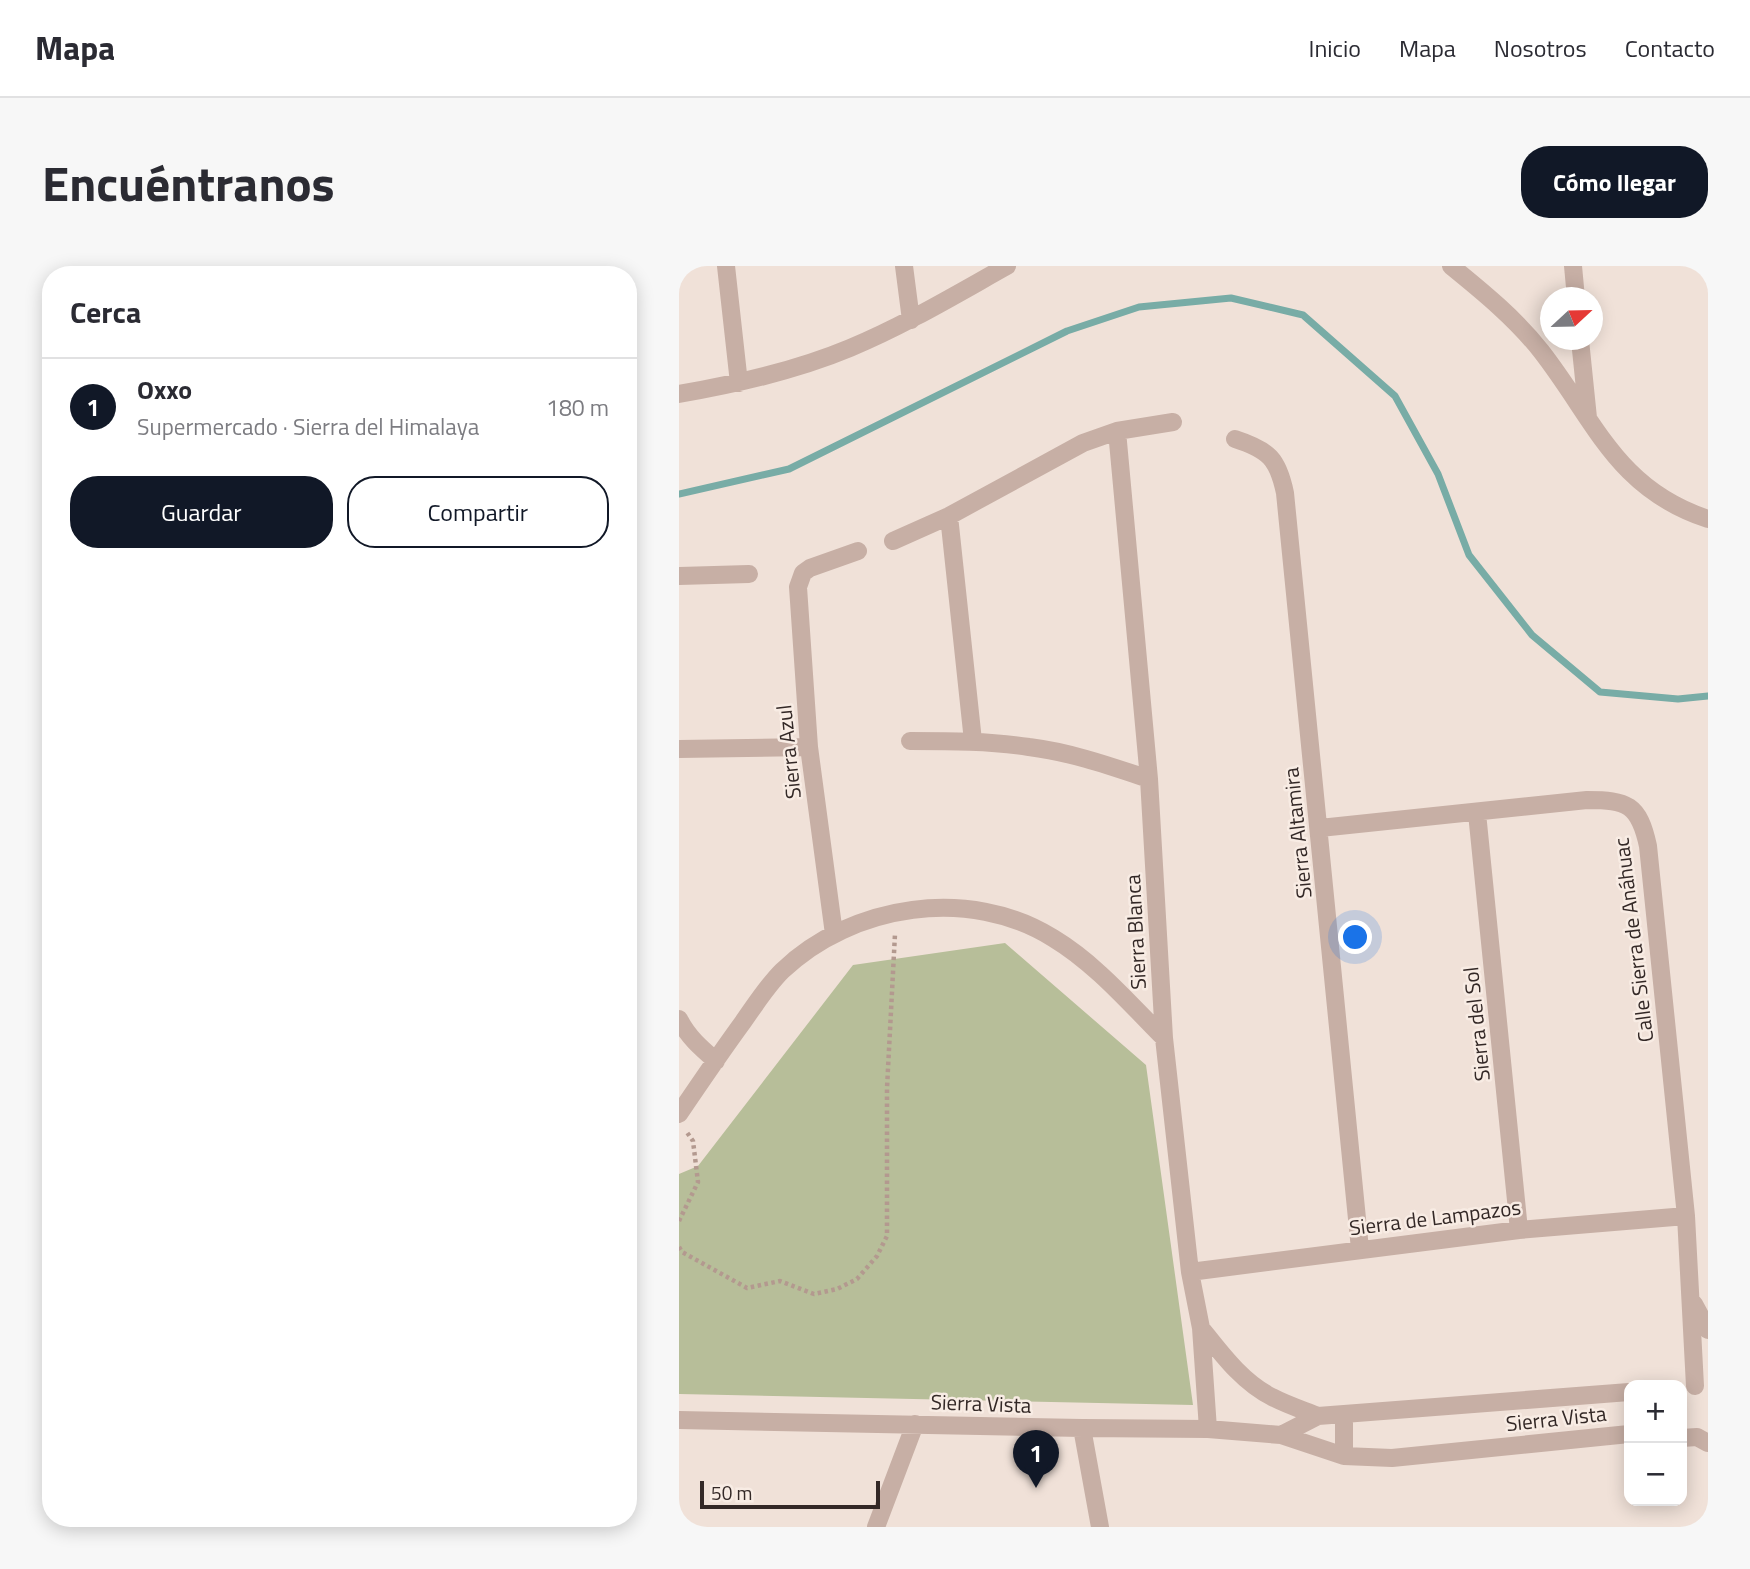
<!DOCTYPE html>
<html lang="es">
<meta charset="utf-8">
<style>
:root{--surface:#fff;--page:#f7f7f7;--text:#2b2b33;--muted:#7c7c81;--line:#e1e1e2;--accent:#111827}
body{margin:0;font-family:"Titillium Web",sans-serif;background:var(--page);color:var(--text)}
.controls{position:absolute;right:21px;bottom:21px;display:grid;overflow:hidden;border-radius:14px;box-shadow:0 4px 18px #0003}
.controls button{width:63px;height:63px;display:grid;place-items:center;padding:0;border:0;border-bottom:2px solid var(--line);background:var(--surface);color:var(--text);font:35px sans-serif}
.compass{position:absolute;left:861px;top:21px;width:63px;height:63px;border-radius:50%;background:var(--surface);box-shadow:0 4px 18px #0003;rotate:68deg}
.scale{position:absolute;left:21px;bottom:18px;width:180px;box-sizing:border-box;padding-left:7px;border:4px solid #332826;border-top:0;font-size:19px;line-height:24px;white-space:nowrap;color:#332826;-webkit-text-stroke:5px #f8ece4;paint-order:stroke}
.you{position:absolute;left:677px;top:672px;width:24px;height:24px;margin:-18px;border:5px solid #fff;border-radius:50%;background:#1a73e8;box-shadow:0 0 0 10px #1a73e833}
.badge{display:grid;place-items:center;width:46px;height:46px;border-radius:50%;background:var(--accent);color:#fff;font-size:23px;font-weight:700}
.pin{position:absolute;translate:-50% -58px;filter:drop-shadow(0 2px 4px #0008)}
.pin::after{content:'';position:absolute;top:37px;width:24px;height:21px;background:inherit;clip-path:polygon(0 0,100% 0,50% 100%)}
.list{margin:0;padding:0;list-style:none}
h2{display:flex;justify-content:space-between;align-items:center;height:91px;margin:0;padding:0 28px;font-size:30px}
h2 small{font-size:23px;font-weight:400;color:var(--muted)}
.list li{display:grid;grid-template-columns:46px 1fr auto;gap:21px;align-items:center;box-sizing:border-box;height:98px;padding:0 28px;border-top:2px solid var(--line)}
.list b{display:block;font-size:26px;white-space:nowrap}
.list p{margin:0;font-size:23px;white-space:nowrap;color:var(--muted)}
.list em{font-size:23px;font-style:normal;color:var(--muted)}
.actions{display:flex;gap:14px;padding:21px 28px}
.actions a{flex:1;padding:16px 0;border:2px solid var(--accent);border-radius:28px;text-align:center;font-size:24px;color:var(--accent)}
.actions .main{background:var(--accent);color:#fff}
.map{position:relative;flex:none;width:1029px;height:1261px;overflow:hidden;border-radius:28px}
header{display:flex;align-items:center;gap:42px;box-sizing:border-box;height:98px;padding:0 35px;background:var(--surface);border-bottom:2px solid var(--line)}
header strong{font-size:33px}
nav{display:flex;gap:38px;margin-inline-start:auto;font-size:24px}
.intro{display:flex;align-items:center;justify-content:space-between;box-sizing:border-box;height:168px;padding:0 42px}
h1{margin:0;font-size:49px}
.button{padding:18px 32px;border-radius:28px;background:var(--accent);color:#fff;font-size:24px;font-weight:700}
main{display:flex;gap:42px;padding:0 42px}
aside{flex:1;background:var(--surface);border-radius:28px;box-shadow:0 4px 18px #0003}
.map>svg:first-child{display:block}
.green{fill:#b7be99}
.lines{fill:none;stroke-linecap:round;stroke-linejoin:round}
.stream{stroke:#78aca6;stroke-width:7}
.path{stroke:#b3998f;stroke-width:4.5;stroke-dasharray:3.5 3.5;stroke-linecap:butt}
.minor{stroke:#c7afa5;stroke-width:18}
.labels{text-anchor:middle;dominant-baseline:central;stroke-width:5;stroke-linejoin:round;paint-order:stroke}
.street-label{font-size:21px;fill:#332826;stroke:#f8ece4}
</style>
<header>
<strong>Mapa</strong>
<nav><a>Inicio</a><a>Mapa</a><a>Nosotros</a><a>Contacto</a></nav>
</header>
<div class="intro"><h1>Encuéntranos</h1><a class="button">Cómo llegar</a></div>
<main>
<aside>
<h2>Cerca<small></small></h2>
<ul class="list">
<li><span class="badge">1</span><div><b>Oxxo</b><p>Supermercado · Sierra del Himalaya</p></div><em>180 m</em></li>
</ul>
<div class="actions"><a class="main">Guardar</a><a>Compartir</a></div>
</aside>
<div class="map">
<svg width="1029" height="1261" viewBox="0 0 1029 1261">
<rect width="100%" height="100%" fill="#f0e1d8"/>
<path class="green" d="M 326,677 L 467,799 L 514,1139 L 0,1128 L 0,908 L 19,900 L 174,699 Z"/>
<g class="lines">
<path class="stream" d="M 0,228 L 110,203 L 388,65 L 460,41 L 552,32 L 624,49 L 716,130 L 759,208 L 790,289 L 853,369 L 921,426 L 999,433 L 1029,430"/>
<path class="path" d="M 0,955 L 19,916 L 14,875 L 7,865
M 0,981 L 3,986 L 68,1022 L 101,1015 L 135,1028 L 158,1023 L 178,1013 L 198,990 L 208,970 L 208,822 L 216,668"/>
<path class="minor" d="M 47,0 L 60,117
M 225,0 L 232,54
M 772,0 C 804,26 837,53 862,85 C 916,154 937,223 1029,253
M 894,0 L 897,32
M 901,74 L 909,152
M 0,128 C 58,118 116,105 171,82 C 226,59 276,29 328,0
M 438,165 L 470,513 L 485,772 L 511,1006 L 522,1062 L 529,1163
M 556,173 C 590,184 599,193 606,227 L 681,983
M 270,250 L 294,475
M 214,275 L 270,250 L 404,177 L 438,165 L 494,156
M 0,310 L 70,308
M 231,475 C 271,475 311,475 350,481 C 391,486 431,500 470,513
M 0,483 L 130,481
M 798,547 L 840,964
M 641,562 L 908,534 C 948,534 960,538 969,580 L 1007,950 L 1016,1120
M 155,668 L 130,481 L 119,321 L 124,307 L 131,302 L 179,285
M 0,753 C 9,771 22,782 37,795
M 0,848 C 21,817 42,786 64,756 C 76,739 88,720 103,705 C 173,638 291,620 374,672 C 417,698 450,737 485,772
M 511,1006 L 840,964 L 1007,950
M 1015,1038 L 1029,1064
M 522,1062 C 542,1087 563,1116 593,1131 C 608,1139 624,1144 639,1150
M 665,1149 L 665,1190
M 0,1154 L 403,1162 L 529,1163 L 602,1169 L 665,1190 L 713,1192 L 950,1168
M 403,1162 L 421,1261
M 602,1169 L 639,1150 L 950,1126
M 1003,1172 L 1018,1171 L 1029,1177
M 197,1261 L 236,1158"/>
</g>
<g class="labels">
<g class="street-label">
<text transform="translate(109 486) rotate(-96)">Sierra Azul</text>
<text transform="translate(618 567) rotate(-96)">Sierra Altamira</text>
<text transform="translate(456 666) rotate(-93)">Sierra Blanca</text>
<text transform="translate(954 674) rotate(-97)">Calle Sierra de Anáhuac</text>
<text transform="translate(797 758) rotate(-96)">Sierra del Sol</text>
<text transform="translate(756 951) rotate(-7)">Sierra de Lampazos</text>
<text transform="translate(302 1137) rotate(2)">Sierra Vista</text>
<text transform="translate(877 1152) rotate(-6)">Sierra Vista</text>
</g>
</g>
</svg>
<div class="controls">
<button>+</button>
<button>−</button>
</div>
<svg class="compass" viewBox="-18 -18 36 36"><path d="M0-13l5 13h-10z" fill="#e53935"/><path d="M0 13l5-13h-10z" fill="#7c7c81"/></svg>
<div class="scale">50 m</div>
<div class="you"></div>
<div class="pin badge" style="left:357px;top:1222px">1</div>
</div>
</main>
